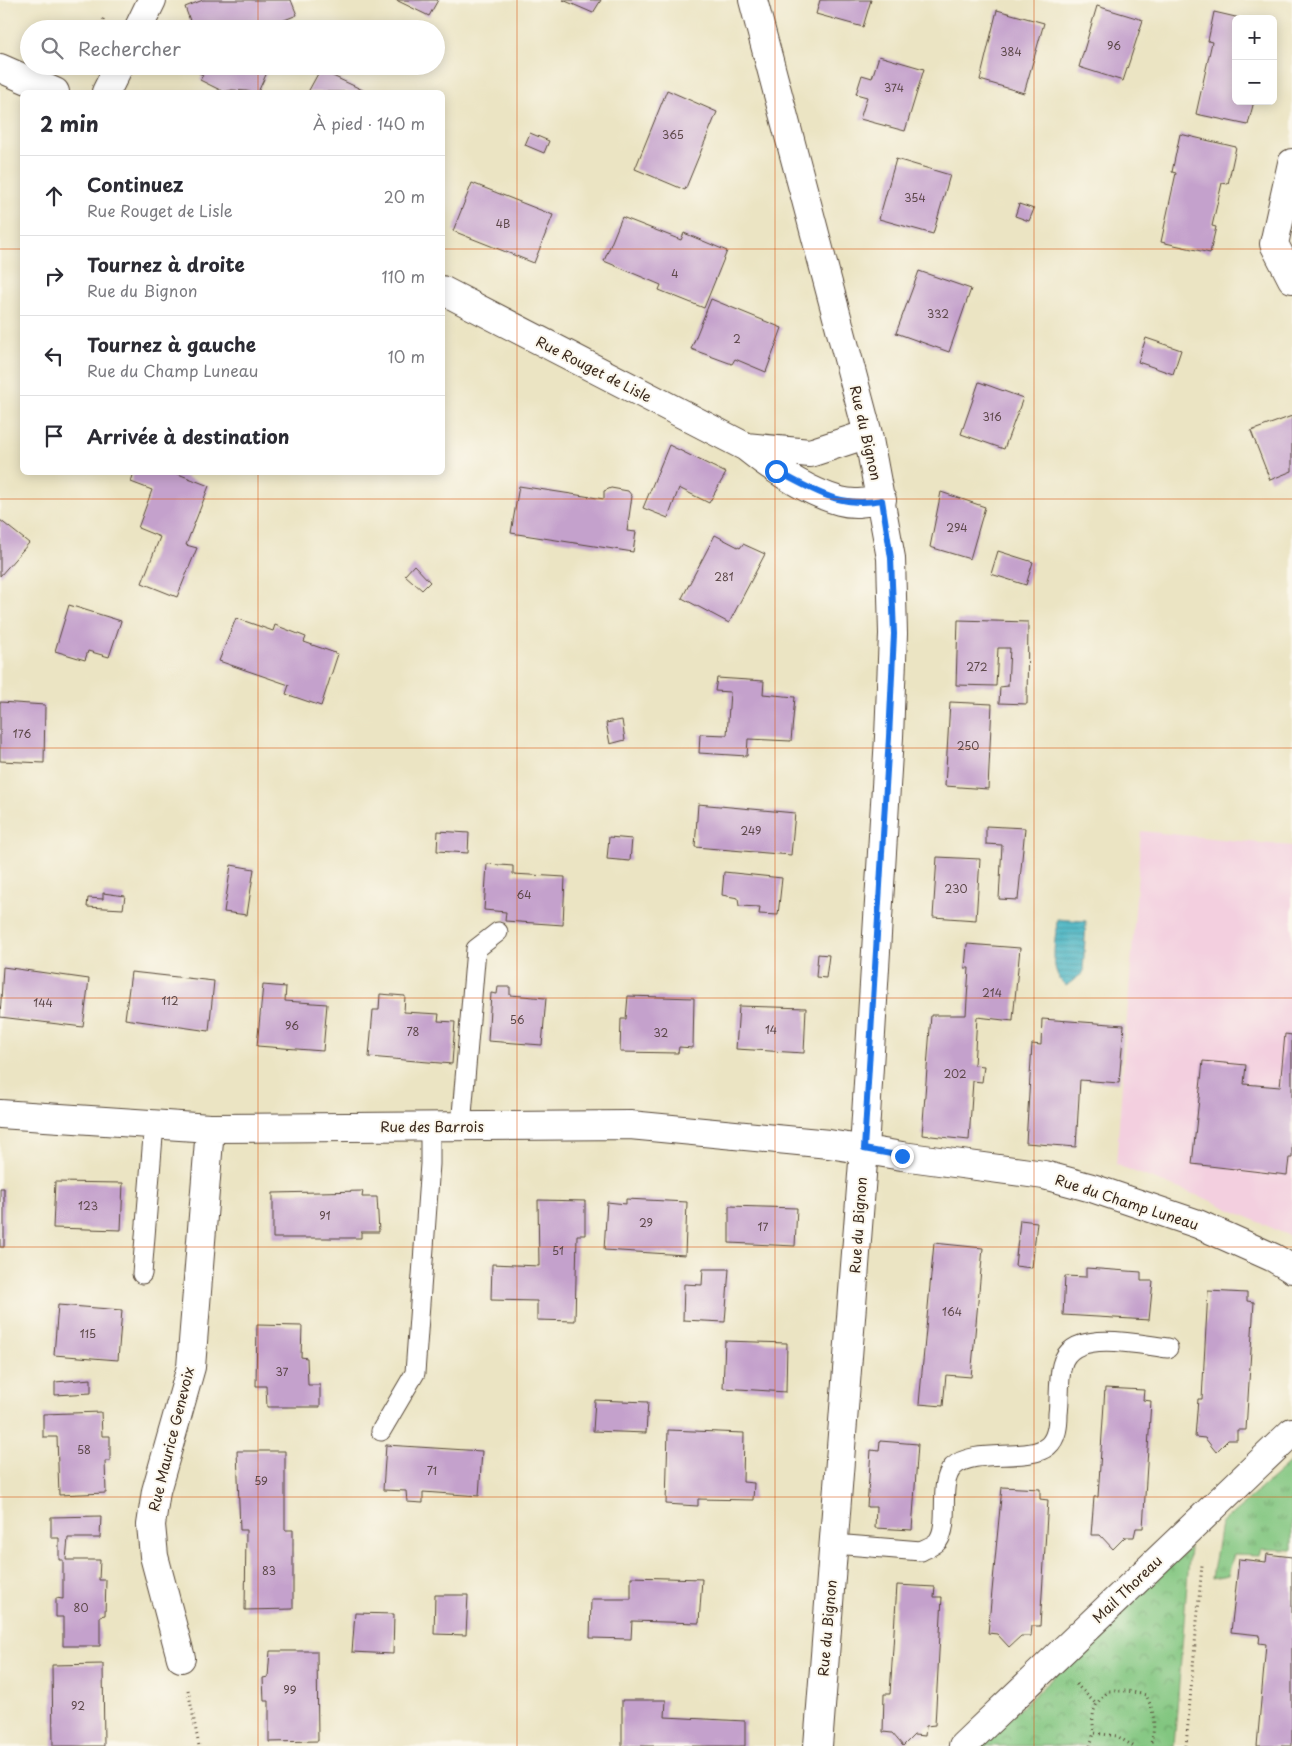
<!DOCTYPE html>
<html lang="fr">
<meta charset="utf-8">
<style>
:root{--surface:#fff;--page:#f2f2f3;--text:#2b2b33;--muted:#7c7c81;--line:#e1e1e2}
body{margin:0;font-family:"Playpen Sans",sans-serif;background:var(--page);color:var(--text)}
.controls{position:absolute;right:15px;top:15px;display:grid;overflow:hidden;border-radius:8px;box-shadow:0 2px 12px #0003}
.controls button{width:45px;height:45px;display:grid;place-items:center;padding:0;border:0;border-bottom:1px solid var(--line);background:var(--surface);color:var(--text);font:25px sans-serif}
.stop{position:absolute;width:15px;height:15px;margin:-11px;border:4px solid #1a73e8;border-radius:50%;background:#fff}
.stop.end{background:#1a73e8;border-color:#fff;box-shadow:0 1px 5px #0008}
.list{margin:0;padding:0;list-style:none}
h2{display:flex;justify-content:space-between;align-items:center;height:65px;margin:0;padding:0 20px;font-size:21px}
h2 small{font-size:16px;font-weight:400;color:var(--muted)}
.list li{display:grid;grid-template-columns:32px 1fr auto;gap:15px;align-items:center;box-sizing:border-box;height:80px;padding:0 20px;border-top:1px solid var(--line)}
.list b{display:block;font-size:19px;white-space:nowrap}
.list p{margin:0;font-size:16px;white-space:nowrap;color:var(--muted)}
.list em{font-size:16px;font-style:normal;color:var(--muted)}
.icon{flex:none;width:28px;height:28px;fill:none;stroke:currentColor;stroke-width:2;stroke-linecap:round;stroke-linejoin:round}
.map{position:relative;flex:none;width:1292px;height:1746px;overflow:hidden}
.search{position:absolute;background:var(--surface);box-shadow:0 2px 12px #0003;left:20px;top:20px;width:425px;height:55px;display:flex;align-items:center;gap:12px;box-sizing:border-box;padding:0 18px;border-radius:28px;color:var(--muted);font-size:19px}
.panel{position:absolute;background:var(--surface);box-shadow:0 2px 12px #0003;left:20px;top:90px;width:425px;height:385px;border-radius:8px}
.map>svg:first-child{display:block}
.built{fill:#f3cfdf}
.grass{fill:url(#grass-tufts);stroke:#5e784f}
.park{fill:url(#park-crowns);stroke:#5e784f}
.water{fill:url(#water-rules);stroke:#416f70}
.building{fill:#c4a1cc}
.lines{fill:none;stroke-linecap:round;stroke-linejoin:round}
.lane-casing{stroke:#554637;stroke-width:21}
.street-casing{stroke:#554637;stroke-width:30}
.path{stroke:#554637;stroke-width:3;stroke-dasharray:1 4;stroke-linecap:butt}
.lane{stroke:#fff;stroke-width:19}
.street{stroke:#fff;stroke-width:28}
.route{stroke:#1a73e8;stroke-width:6}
.grid{fill:none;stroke:#d7540e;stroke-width:1;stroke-opacity:0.55}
.labels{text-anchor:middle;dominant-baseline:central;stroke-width:4;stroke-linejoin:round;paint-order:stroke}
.number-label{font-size:11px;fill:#5d484a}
.street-label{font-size:14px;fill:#3b2a1e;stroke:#fbf7ec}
</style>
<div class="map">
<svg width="1292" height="1746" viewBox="0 0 1292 1746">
<defs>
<pattern id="grass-tufts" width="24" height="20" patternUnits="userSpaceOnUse" patternTransform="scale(1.25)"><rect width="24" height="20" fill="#82c680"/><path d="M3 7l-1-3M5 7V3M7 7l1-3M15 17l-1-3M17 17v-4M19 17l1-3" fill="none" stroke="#6ca168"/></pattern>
<pattern id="park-crowns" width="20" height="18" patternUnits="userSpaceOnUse" patternTransform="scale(1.25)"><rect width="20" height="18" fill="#82c680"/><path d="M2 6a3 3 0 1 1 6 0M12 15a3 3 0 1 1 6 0" fill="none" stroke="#6ca168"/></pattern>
<pattern id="water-rules" width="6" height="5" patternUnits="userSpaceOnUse" patternTransform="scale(1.25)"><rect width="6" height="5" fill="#47b4c3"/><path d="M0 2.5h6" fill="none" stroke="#3c939e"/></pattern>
</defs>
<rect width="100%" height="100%" fill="#fbf7ec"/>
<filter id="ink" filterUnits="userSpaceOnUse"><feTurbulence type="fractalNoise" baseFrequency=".02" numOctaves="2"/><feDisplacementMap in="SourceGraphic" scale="10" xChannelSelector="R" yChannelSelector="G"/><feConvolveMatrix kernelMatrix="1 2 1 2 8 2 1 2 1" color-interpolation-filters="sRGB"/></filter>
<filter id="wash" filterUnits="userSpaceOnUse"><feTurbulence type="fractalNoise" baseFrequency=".0096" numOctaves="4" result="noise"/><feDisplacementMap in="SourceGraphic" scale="20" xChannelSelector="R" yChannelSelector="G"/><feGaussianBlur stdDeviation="1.12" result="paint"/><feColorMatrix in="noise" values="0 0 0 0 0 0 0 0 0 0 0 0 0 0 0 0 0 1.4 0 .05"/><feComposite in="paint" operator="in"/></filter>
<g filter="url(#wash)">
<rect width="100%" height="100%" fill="#ebe4c3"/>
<path class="built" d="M 1141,831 L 1292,846 L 1292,1237 L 1209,1200 L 1116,1165 Z"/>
<path class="grass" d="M 1292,1461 L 1292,1550 L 1261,1549 L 1259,1555 L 1234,1554 L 1228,1575 L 1212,1578 L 1221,1524 Z"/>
<path class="park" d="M 1190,1547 L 1174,1746 L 981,1746 Z"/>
<path class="water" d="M 1057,919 L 1086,921 L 1083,973 L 1066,986 C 1047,970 1056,941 1057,919 Z"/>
<g id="blocks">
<path class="building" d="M 203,0 L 291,0 L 297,15 L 262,29 L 193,29 L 185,7 Z
M 396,0 L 438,0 L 429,16 Z
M 563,0 L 601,0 L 593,13 Z
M 820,0 L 871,0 L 863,27 L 816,14 Z
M 1097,6 L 1143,20 L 1123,81 L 1079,67 Z
M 997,10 L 1044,23 L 1024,93 L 980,80 Z
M 1214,12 L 1240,18 L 1236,19 L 1236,101 L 1254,101 L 1248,125 L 1196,114 L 1212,42 L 1208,41 Z
M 879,56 L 924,69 L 905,131 L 860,119 L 867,97 L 856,94 L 862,75 L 872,78 Z
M 185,66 L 270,66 L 258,92 L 232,90 L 224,92 L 200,80 L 203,75 Z
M 320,70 L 367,92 L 308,92 Z
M 667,90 L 717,112 L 685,190 L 635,169 Z
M 530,133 L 549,141 L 544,153 L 525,145 Z
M 1180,134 L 1236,147 L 1228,184 L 1222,183 L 1212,226 L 1216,227 L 1210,253 L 1161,242 L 1176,173 L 1172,172 Z
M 896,159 L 950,175 L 933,234 L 879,219 Z
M 472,183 L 553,215 L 534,263 L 453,231 Z
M 1019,204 L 1034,209 L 1029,221 L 1015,216 Z
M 622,217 L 681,240 L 684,233 L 727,251 L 704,308 L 659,290 L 661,285 L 604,261 Z
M 919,271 L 971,289 L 949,352 L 896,333 Z
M 711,299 L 782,328 L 766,372 L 735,359 L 732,364 L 691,349 Z
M 1146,338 L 1181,350 L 1173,374 L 1138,362 Z
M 979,382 L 1023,398 L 1004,449 L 961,434 Z
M 1292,416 L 1292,471 L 1270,480 L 1251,431 Z
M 669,445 L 726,473 L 709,503 L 679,488 L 668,518 L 643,508 Z
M 134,472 L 173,472 L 209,486 L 186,545 L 197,548 L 177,597 L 142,583 L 160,537 L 138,528 L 152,490 L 131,482 Z
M 519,486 L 604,499 L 604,491 L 611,488 L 628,491 L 632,496 L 627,531 L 636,532 L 633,552 L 511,533 Z
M 941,492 L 985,507 L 970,559 L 930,547 Z
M 0,520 L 29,543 L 0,576 Z
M 715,535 L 740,548 L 743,544 L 765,554 L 729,623 L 682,598 Z
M 998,551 L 1033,562 L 1026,585 L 991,574 Z
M 414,565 L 430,582 L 422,590 L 405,575 Z
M 69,605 L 121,621 L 109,657 L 88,651 L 85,660 L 55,651 Z
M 236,618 L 273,631 L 275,625 L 306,637 L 304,642 L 338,654 L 321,706 L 286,694 L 289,685 L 219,661 Z
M 958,620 L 1028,622 L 1027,704 L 999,703 L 1000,687 L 1008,686 L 1010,648 L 998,648 L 996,686 L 956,685 Z
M 717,678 L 764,681 L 763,694 L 795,697 L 791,741 L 748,739 L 747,756 L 699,753 L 700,734 L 727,735 L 730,692 L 715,691 Z
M 0,702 L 45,705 L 44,763 L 0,761 Z
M 950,702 L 992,704 L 988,789 L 945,786 Z
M 622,720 L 625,740 L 610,744 L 606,723 Z
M 698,804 L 795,813 L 791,855 L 695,847 Z
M 986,826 L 1025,828 L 1018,900 L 999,899 L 1002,845 L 986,844 Z
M 438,831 L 469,833 L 468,853 L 437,851 Z
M 609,837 L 632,839 L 630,861 L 607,859 Z
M 937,857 L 980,859 L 976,920 L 933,917 Z
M 487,864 L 513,866 L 513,874 L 565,877 L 563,925 L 505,921 L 506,912 L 484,910 Z
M 231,865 L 254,869 L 247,915 L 224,912 Z
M 724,872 L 782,878 L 778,915 L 759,914 L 760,907 L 739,906 L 738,898 L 722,895 Z
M 103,893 L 125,896 L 123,909 L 87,907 L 88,898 L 103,899 Z
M 967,944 L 1020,948 L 1013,1019 L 1013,1021 L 977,1017 L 974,1065 L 984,1066 L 982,1082 L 973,1081 L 969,1140 L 922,1135 L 931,1015 L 966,1015 L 969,968 L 965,968 Z
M 818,954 L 829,955 L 826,978 L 816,977 Z
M 3,967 L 89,979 L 83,1027 L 0,1017 Z
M 131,972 L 214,981 L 209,1031 L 125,1019 Z
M 263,985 L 286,987 L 285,1001 L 327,1004 L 323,1051 L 257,1046 Z
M 498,987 L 510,987 L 510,995 L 546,998 L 542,1045 L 488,1041 L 491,993 L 497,994 Z
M 380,994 L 405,996 L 404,1012 L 439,1014 L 438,1021 L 455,1022 L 452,1064 L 369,1057 L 373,1010 L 379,1010 Z
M 628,996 L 694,998 L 693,1048 L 679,1047 L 678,1053 L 620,1052 L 621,1019 L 626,1019 Z
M 739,1006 L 806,1008 L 804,1053 L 736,1049 Z
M 1042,1019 L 1124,1025 L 1119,1083 L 1080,1080 L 1076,1147 L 1026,1143 L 1032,1044 L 1041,1045 Z
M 1285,1034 L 1292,1035 L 1292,1158 L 1289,1158 L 1287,1175 L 1192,1164 L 1203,1061 L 1246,1065 L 1244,1084 L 1280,1087 Z
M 55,1182 L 123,1183 L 121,1230 L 53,1228 Z
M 0,1188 L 4,1188 L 4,1247 L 0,1247 Z
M 363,1191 L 362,1197 L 377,1197 L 379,1232 L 361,1232 L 361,1238 L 273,1238 L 273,1193 Z
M 626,1199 L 687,1202 L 685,1255 L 604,1250 L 607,1202 L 626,1204 Z
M 538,1200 L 585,1201 L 585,1235 L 577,1235 L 575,1321 L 537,1320 L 537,1301 L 491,1300 L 492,1264 L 539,1266 Z
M 729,1206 L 797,1208 L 795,1246 L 729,1243 Z
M 1020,1220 L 1037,1222 L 1032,1268 L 1015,1266 Z
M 934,1243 L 983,1248 L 971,1377 L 946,1375 L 943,1406 L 919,1404 Z
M 1086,1268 L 1141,1272 L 1141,1281 L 1153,1281 L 1149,1320 L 1063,1315 L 1065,1276 L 1086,1277 Z
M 703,1269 L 729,1269 L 725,1322 L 683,1320 L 684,1284 L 702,1285 Z
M 1208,1291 L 1247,1293 L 1247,1301 L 1254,1302 L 1246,1430 L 1237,1430 L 1237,1440 L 1228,1440 L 1216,1452 L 1205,1438 L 1195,1437 L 1198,1399 L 1202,1399 Z
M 58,1305 L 122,1310 L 118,1360 L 54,1355 Z
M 257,1325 L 302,1326 L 301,1357 L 307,1358 L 308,1385 L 320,1385 L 320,1407 L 267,1407 L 266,1386 L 256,1386 Z
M 725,1341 L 787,1343 L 786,1392 L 723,1388 Z
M 91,1379 L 91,1393 L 55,1395 L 55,1382 Z
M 1105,1388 L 1144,1390 L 1143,1400 L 1151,1401 L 1143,1528 L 1136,1528 L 1134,1537 L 1125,1537 L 1113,1549 L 1100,1535 L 1091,1535 L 1094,1497 L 1098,1497 Z
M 595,1400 L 648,1402 L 646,1433 L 593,1431 Z
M 101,1412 L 102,1436 L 110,1436 L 110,1461 L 105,1461 L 106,1493 L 59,1495 L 57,1437 L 43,1437 L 43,1414 Z
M 668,1430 L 744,1433 L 743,1482 L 754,1483 L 753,1500 L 698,1499 L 698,1506 L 666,1504 Z
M 880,1441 L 918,1444 L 912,1530 L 875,1528 L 876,1507 L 867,1507 L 871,1450 L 879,1451 Z
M 386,1445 L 482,1451 L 479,1496 L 423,1492 L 423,1503 L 407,1502 L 406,1491 L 383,1490 Z
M 237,1451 L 285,1451 L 285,1530 L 293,1530 L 293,1609 L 245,1610 L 246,1530 L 240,1530 Z
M 1002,1487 L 1040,1489 L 1040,1499 L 1048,1500 L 1040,1626 L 1032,1626 L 1031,1636 L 1021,1636 L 1009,1647 L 997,1634 L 988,1633 Z
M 101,1516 L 100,1538 L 68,1538 L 66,1560 L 100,1560 L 99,1580 L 106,1580 L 105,1615 L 100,1616 L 100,1646 L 63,1646 L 63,1617 L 56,1617 L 56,1598 L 63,1599 L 63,1560 L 59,1560 L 59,1538 L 51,1538 L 51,1517 Z
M 1267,1554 L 1292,1557 L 1292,1746 L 1257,1746 L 1266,1644 L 1259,1643 L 1260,1635 L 1231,1632 L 1239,1559 L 1266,1562 Z
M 631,1577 L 702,1579 L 699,1623 L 632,1621 L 631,1639 L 590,1638 L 591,1599 L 631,1599 Z
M 897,1585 L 935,1587 L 934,1597 L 942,1597 L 935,1725 L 926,1726 L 925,1736 L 914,1735 L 903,1746 L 892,1733 L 883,1732 L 884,1694 L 890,1694 Z
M 435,1595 L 468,1595 L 466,1635 L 434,1634 Z
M 355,1613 L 394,1614 L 393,1654 L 352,1652 Z
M 270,1651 L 317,1651 L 318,1741 L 269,1742 L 269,1701 L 264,1701 L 263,1678 L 268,1677 Z
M 103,1664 L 104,1746 L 53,1746 L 52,1665 Z
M 622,1700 L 666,1700 L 665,1717 L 745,1721 L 745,1746 L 622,1746 Z"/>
</g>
</g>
<g filter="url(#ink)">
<use href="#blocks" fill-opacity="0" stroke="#554637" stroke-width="1"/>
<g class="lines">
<g class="lane-casing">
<path id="lane" d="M 461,1126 L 476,949 L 498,932
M 142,1274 L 154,1124
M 381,1431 L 415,1373 L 430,1164 L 430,1126
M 834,1544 L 921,1551 C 926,1548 934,1546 938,1541 C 951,1523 937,1484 953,1467 C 974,1447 1028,1463 1048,1446 C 1057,1438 1058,1425 1058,1414 C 1060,1399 1058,1380 1062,1365 C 1071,1327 1141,1345 1168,1348"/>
</g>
<g class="street-casing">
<path id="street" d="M 753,0 L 868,434 L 891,558 L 893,634 L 889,737 L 864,1149 L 818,1746
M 138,29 L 152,0
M 0,68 L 55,92
M 106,92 L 119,66
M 1292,163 L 1274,244 L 1292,279
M 442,290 L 746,447 C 772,468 807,492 840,501 C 854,505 868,502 882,500
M 746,447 L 810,453 L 868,434
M 0,1114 L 210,1128 L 630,1125 L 829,1144 L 902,1156 L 1044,1175 L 1092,1188 L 1198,1224 L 1274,1258 L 1292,1269
M 181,1658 L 154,1556 L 151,1525 L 156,1491 L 191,1367 L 210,1128
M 963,1746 L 1292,1432"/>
</g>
<path class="path" d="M 99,29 L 104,18
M 1076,1684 L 1097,1705
M 188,1690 L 199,1746
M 1090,1746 L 1094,1733
M 1133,1746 L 1117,1736 L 1094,1733 C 1091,1713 1093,1704 1109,1691 L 1128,1691 L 1146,1695 C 1155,1713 1156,1727 1150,1746
M 1186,1746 L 1202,1565"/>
<use href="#lane" class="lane"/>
<use href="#street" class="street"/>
</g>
</g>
<g class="lines" filter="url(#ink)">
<path class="route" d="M 776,471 C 815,490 837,508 882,500 L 891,558 L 894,634 L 889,737 L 864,1149 L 902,1156"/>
</g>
<path class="grid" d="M 258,0 L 258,29M 517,0 L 517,1746M 775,0 L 775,1746M 1034,0 L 1034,1746M 258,66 L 258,92M 0,249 L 22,249M 442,249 L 1292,249M 258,472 L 258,1746M 0,499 L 1292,499M 0,748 L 1292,748M 0,998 L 1292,998M 0,1247 L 1292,1247M 0,1497 L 1292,1497"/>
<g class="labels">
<g class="number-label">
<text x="1114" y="45">96</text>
<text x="1011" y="51">384</text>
<text x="894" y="87">374</text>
<text x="673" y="134">365</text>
<text x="915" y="197">354</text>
<text x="503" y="223">4B</text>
<text x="675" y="273">4</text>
<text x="938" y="313">332</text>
<text x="737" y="338">2</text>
<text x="992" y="416">316</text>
<text x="957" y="527">294</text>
<text x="724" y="576">281</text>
<text x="977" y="666">272</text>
<text x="22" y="733">176</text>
<text x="968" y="745">250</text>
<text x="751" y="830">249</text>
<text x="956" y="888">230</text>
<text x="524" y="894">64</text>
<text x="992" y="992">214</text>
<text x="170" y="1000">112</text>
<text x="43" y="1002">144</text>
<text x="517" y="1019">56</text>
<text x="292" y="1025">96</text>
<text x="771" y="1029">14</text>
<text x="413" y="1031">78</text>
<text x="661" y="1032">32</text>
<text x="955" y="1073">202</text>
<text x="88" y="1205">123</text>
<text x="325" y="1215">91</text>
<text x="646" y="1222">29</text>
<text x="763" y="1226">17</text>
<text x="558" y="1250">51</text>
<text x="952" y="1311">164</text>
<text x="88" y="1333">115</text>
<text x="282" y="1371">37</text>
<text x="84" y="1449">58</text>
<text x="432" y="1470">71</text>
<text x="261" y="1480">59</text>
<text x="269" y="1570">83</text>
<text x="81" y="1607">80</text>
<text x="290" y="1689">99</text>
<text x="78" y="1705">92</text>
</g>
<g class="street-label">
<text transform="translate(594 369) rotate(27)">Rue Rouget de Lisle</text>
<text transform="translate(866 433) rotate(77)">Rue du Bignon</text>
<text x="432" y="1126">Rue des Barrois</text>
<text transform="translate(1127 1202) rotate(18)">Rue du Champ Luneau</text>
<text transform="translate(858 1225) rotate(-86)">Rue du Bignon</text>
<text transform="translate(171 1439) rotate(-76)">Rue Maurice Genevoix</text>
<text transform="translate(1127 1589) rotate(-44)">Mail Thoreau</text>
<text transform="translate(827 1628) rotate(-85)">Rue du Bignon</text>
</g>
</g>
</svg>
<div class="controls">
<button>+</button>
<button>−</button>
</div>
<div class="stop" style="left:776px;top:471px"></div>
<div class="stop end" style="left:902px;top:1156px"></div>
<div class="search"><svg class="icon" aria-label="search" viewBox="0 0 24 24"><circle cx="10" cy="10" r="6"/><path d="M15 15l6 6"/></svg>Rechercher</div>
<section class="panel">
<h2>2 min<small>À pied · 140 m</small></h2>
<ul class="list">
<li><svg class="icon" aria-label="ahead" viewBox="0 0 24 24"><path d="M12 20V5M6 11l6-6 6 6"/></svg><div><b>Continuez</b><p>Rue Rouget de Lisle</p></div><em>20 m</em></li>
<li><svg class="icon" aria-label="right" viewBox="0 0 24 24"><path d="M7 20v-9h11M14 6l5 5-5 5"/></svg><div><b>Tournez à droite</b><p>Rue du Bignon</p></div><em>110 m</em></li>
<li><svg class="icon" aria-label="left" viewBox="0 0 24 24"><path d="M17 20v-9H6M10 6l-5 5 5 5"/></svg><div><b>Tournez à gauche</b><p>Rue du Champ Luneau</p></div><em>10 m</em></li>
<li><svg class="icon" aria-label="arrive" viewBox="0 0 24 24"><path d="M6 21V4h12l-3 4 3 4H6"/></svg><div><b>Arrivée à destination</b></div></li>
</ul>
</section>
</div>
